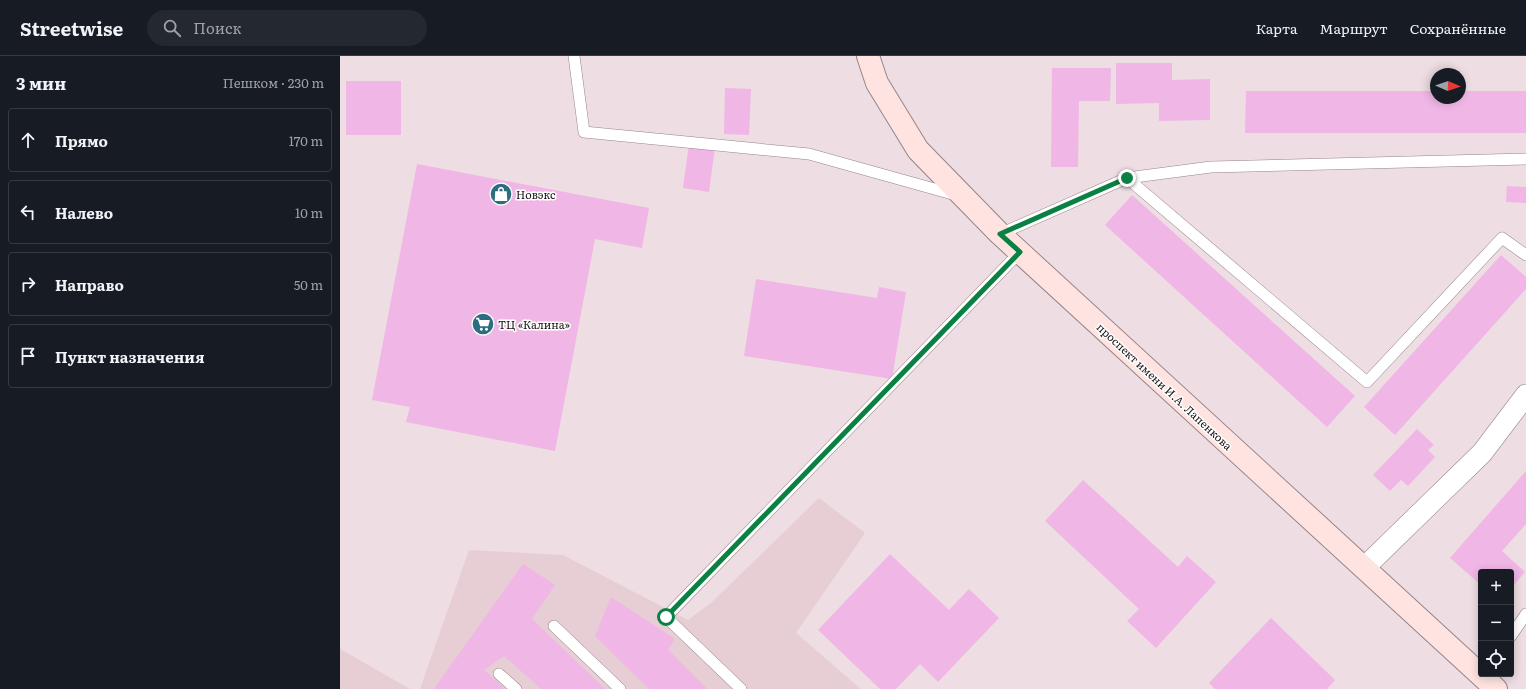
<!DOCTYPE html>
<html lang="ru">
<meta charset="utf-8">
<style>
:root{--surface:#171b24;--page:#242831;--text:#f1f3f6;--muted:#9ea1a6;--line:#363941}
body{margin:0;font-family:Literata,serif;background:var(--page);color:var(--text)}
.controls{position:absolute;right:12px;bottom:12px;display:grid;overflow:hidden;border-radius:4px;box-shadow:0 2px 10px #0003}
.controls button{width:36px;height:36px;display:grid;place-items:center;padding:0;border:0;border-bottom:1px solid var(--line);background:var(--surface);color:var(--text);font:20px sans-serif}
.compass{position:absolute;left:1090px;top:12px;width:36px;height:36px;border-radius:50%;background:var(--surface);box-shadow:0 2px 10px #0003;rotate:92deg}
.stop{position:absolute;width:12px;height:12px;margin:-9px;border:3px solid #0b8043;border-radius:50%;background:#fff}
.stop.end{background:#0b8043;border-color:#fff;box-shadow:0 1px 4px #0008}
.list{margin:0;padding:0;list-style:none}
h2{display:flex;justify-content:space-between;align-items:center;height:52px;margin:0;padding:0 16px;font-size:17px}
h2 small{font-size:13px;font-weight:400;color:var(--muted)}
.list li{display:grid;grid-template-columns:26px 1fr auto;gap:12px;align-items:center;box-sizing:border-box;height:64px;margin:0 8px 8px;padding:0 8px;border:1px solid var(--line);border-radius:4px}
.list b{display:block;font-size:15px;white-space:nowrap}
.list em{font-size:13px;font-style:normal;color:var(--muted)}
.icon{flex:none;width:22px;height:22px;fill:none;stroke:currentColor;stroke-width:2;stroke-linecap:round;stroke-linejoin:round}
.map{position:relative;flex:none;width:1186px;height:633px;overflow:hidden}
header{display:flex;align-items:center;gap:24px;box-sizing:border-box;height:56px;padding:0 20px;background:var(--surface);border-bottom:1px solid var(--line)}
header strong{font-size:19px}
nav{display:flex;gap:22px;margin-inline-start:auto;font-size:14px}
.search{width:280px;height:36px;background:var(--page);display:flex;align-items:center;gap:10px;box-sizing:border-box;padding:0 14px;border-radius:22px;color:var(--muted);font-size:15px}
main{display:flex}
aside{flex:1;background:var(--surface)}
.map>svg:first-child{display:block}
.built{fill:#e7cdd4}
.building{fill:#f0b6e6}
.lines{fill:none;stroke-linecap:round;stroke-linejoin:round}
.lane-casing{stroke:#958589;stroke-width:12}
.street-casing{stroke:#958589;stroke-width:22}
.secondary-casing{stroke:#958589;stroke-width:24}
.lane{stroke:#fff;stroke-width:11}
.street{stroke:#fff;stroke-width:21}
.secondary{stroke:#fee3e0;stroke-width:22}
.route{stroke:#0b8043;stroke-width:5}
.labels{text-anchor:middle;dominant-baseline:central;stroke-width:3;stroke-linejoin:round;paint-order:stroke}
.poi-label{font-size:11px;fill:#181213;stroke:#fff;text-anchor:start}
.street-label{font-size:11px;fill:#181213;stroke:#fff}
</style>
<header>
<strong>Streetwise</strong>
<div class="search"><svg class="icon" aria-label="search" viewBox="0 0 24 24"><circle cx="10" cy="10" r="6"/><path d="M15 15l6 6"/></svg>Поиск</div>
<nav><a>Карта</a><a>Маршрут</a><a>Сохранённые</a></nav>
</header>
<main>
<aside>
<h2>3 мин<small>Пешком · 230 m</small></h2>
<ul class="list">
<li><svg class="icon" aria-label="ahead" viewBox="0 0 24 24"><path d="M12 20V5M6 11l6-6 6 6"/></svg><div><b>Прямо</b></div><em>170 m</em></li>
<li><svg class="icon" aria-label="left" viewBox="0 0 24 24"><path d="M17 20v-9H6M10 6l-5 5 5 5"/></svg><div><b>Налево</b></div><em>10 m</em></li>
<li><svg class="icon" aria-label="right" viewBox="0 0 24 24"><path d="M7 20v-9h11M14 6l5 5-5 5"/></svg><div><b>Направо</b></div><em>50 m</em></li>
<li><svg class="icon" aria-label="arrive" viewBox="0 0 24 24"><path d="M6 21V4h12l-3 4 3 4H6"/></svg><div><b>Пункт назначения</b></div></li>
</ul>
</aside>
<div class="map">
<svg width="1186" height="633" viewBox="0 0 1186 633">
<rect width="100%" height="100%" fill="#eedde2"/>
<path class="built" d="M 479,442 L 525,477 L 456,577 L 521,633 L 80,633 L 129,494 L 223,499 L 348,564 L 372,546 Z
M 0,593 L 70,633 L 0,633 Z"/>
<path class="building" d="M 776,7 L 832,7 L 832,24 L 870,23 L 870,64 L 819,65 L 819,47 L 776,48 Z
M 712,12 L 771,12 L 770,45 L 739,45 L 738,111 L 711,111 Z
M 6,25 L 61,25 L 61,79 L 6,79 Z
M 385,32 L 411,33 L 409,79 L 384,78 Z
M 906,35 L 1096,35 L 1096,42 L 1120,42 L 1120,35 L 1186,35 L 1186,77 L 905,77 Z
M 349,88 L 375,91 L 369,136 L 343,132 Z
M 77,108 L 309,152 L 302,192 L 255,183 L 215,395 L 66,366 L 70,351 L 32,344 Z
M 1167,130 L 1186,131 L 1186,147 L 1166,146 Z
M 792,139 L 1015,340 L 987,371 L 765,169 Z
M 1161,199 L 1186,221 L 1186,233 L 1055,379 L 1024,351 Z
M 416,223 L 537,242 L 539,231 L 566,236 L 552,323 L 404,300 Z
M 1077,373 L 1094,389 L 1088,394 L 1095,401 L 1068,430 L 1061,424 L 1050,435 L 1033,419 Z
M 1186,415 L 1186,468 L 1162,495 L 1185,516 L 1171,532 L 1171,516 L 1141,516 L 1141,529 L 1110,502 Z
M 743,424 L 838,511 L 847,500 L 876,526 L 816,592 L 787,565 L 799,553 L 705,465 Z
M 550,498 L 609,554 L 629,533 L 659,562 L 598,626 L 580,608 L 556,633 L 540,633 L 478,574 Z
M 183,508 L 215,529 L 192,563 L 265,633 L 201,633 L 164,600 L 144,614 L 165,633 L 94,633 Z
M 271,541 L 335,583 L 328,594 L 367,633 L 309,633 L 255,580 Z
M 931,562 L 995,624 L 987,633 L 875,633 L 869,627 Z"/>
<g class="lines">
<g class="lane-casing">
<path id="lane" d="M 234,0 L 244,76 L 469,98 L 616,139
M 787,122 L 1027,326 L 1162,182 L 1186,199
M 660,178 L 787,122 L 871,111 L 1186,103
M 214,570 L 280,633
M 1171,580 L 1186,558
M 159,618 L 176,633
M 401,633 L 326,561 L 680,196"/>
</g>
<g class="street-casing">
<path id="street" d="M 1024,512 L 1142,397 L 1186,339"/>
</g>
<g class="secondary-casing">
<path id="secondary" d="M 528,0 L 537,27 L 578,94 L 660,178 L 1156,633"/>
</g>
<use href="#lane" class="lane"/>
<use href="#street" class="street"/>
<use href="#secondary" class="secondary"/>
</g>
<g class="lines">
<path class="route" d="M 326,561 L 680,196 L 660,178 L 787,122"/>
</g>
<defs>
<g id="shop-disc" transform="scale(1.15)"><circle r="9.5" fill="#2c6d80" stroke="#fff"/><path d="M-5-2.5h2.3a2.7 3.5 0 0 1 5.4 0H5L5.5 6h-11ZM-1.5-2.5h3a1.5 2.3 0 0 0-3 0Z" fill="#fff"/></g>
<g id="supermarket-disc" transform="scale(1.15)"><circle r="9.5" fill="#2c6d80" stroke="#fff"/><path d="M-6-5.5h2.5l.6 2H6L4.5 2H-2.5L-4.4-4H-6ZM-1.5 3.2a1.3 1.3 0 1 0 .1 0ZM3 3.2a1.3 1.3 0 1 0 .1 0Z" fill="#fff"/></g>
</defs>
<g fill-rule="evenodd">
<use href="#shop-disc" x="161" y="138"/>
<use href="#supermarket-disc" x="143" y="268"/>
</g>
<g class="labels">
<g class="poi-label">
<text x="176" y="138">Новэкс</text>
<text x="158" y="268">ТЦ «Калина»</text>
</g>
<g class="street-label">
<text transform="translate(825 330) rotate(43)">проспект имени И.А. Лапенкова</text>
</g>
</g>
</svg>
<div class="controls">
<button>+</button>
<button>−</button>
<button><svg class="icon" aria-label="locate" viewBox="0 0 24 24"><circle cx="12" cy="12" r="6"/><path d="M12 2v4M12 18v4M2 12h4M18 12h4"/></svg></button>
</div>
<svg class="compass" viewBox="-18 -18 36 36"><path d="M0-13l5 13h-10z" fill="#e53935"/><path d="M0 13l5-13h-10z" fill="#9ea1a6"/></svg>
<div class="stop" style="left:326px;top:561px"></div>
<div class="stop end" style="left:787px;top:122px"></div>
</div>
</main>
